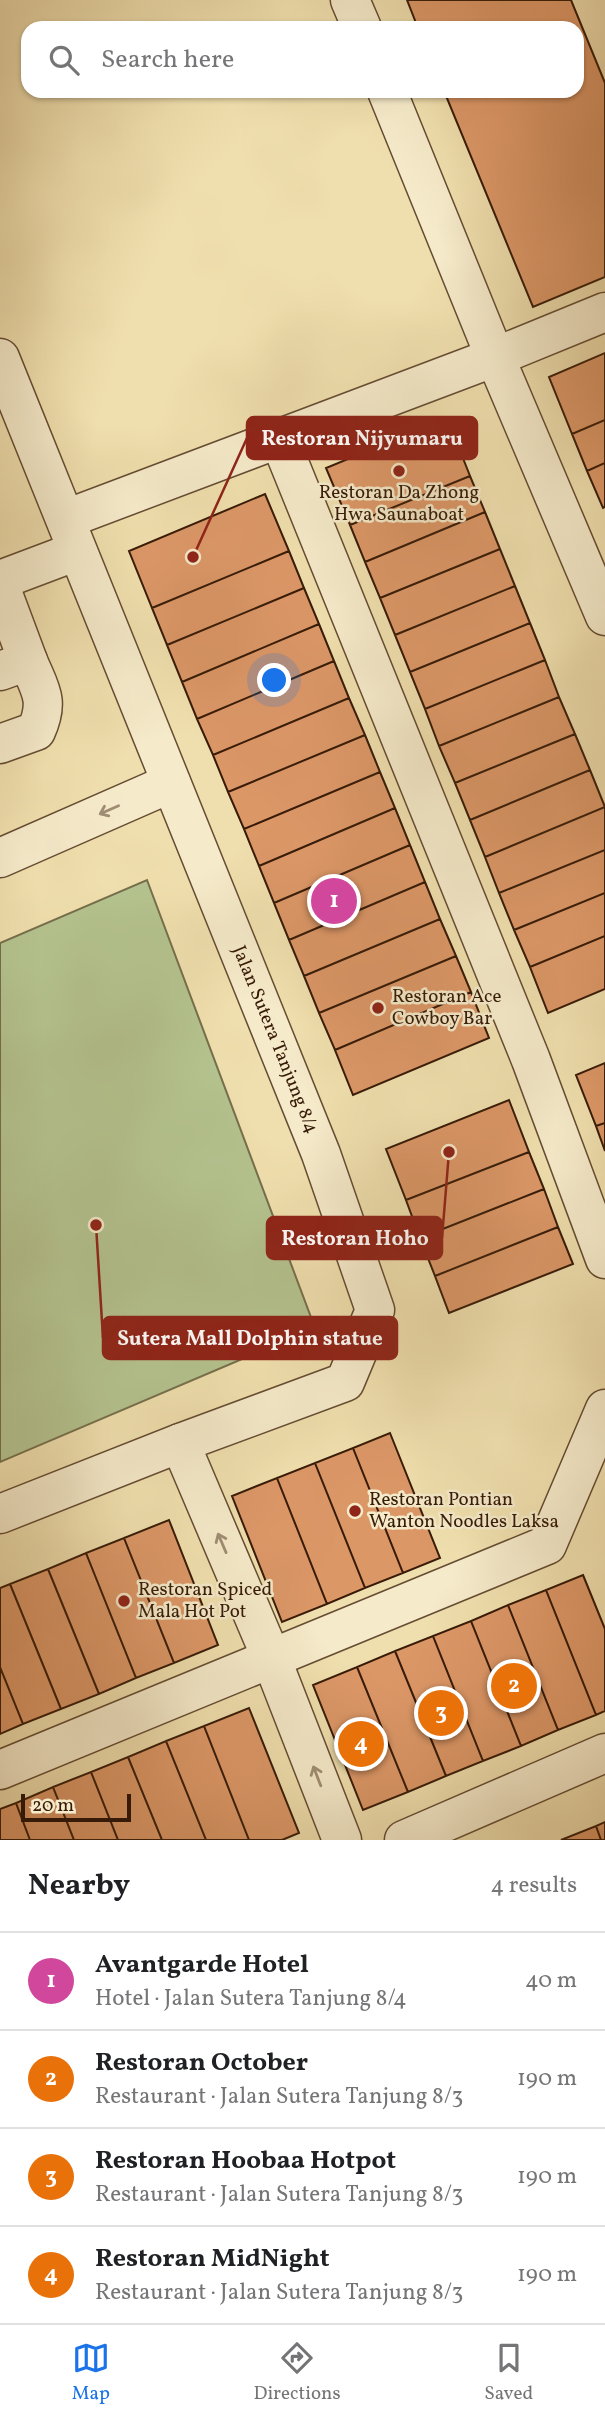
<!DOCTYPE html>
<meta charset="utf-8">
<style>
:root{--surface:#fff;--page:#f2f2f2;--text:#202124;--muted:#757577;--line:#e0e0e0;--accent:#1a73e8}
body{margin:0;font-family:Vollkorn,serif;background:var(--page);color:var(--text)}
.scale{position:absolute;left:21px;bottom:18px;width:110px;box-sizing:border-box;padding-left:7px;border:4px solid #371b08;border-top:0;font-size:19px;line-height:24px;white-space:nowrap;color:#371b08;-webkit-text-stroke:5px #f5eaca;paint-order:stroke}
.you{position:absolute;left:275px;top:681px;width:24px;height:24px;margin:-18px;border:5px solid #fff;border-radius:50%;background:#1a73e8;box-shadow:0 0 0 10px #1a73e833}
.badge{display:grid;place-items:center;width:46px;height:46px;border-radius:50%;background:var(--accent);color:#fff;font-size:23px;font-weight:700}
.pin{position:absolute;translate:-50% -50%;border:4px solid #fff;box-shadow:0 2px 7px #0006}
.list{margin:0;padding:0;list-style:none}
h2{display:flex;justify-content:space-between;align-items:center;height:91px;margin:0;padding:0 28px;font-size:30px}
h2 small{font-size:23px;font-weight:400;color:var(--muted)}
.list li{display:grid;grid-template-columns:46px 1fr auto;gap:21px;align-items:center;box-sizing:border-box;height:98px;padding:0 28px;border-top:2px solid var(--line)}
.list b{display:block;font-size:26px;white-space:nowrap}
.list p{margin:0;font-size:23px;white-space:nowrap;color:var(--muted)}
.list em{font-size:23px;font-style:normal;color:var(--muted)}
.icon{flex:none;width:38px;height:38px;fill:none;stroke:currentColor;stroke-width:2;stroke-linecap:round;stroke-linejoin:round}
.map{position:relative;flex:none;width:605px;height:1840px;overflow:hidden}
.search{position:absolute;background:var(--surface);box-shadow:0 2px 5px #0004;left:21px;right:21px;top:21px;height:77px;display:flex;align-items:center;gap:18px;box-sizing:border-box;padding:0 24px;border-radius:21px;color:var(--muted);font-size:26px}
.sheet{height:483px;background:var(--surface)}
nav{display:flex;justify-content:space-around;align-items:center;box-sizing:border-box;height:98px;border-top:2px solid var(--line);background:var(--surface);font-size:19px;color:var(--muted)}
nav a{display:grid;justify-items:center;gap:4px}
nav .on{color:var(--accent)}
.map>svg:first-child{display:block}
.green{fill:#b4c38f;stroke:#766f4c;stroke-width:2}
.building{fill:#dc9767;stroke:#371b08;stroke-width:2}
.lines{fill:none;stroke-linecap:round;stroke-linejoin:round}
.minor-casing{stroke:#654c32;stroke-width:41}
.minor{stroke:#f5eaca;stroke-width:38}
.oneway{stroke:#a08d73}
.poi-dot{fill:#8f2418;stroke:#f5eaca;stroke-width:2.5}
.labels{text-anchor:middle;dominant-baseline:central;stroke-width:5;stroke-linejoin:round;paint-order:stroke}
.poi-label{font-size:19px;fill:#371b08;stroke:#f5eaca;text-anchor:start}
.street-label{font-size:19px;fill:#371b08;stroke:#f5eaca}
.leader{fill:none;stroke:#8f2418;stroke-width:2.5}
.callout-dot{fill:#8f2418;stroke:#f5eaca;stroke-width:2.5}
.callout{fill:#8f2418;stroke:#8f2418;stroke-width:2.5}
.callout-label{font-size:21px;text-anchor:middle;font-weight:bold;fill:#fff}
</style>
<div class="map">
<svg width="605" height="1840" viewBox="0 0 605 1840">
<rect width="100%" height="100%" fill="#f0dfae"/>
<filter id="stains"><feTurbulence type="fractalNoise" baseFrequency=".00286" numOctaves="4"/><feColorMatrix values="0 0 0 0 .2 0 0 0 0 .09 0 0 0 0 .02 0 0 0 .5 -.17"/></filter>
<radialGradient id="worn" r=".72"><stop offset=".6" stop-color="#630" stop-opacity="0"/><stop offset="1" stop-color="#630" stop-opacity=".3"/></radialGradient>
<path class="green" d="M 147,880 L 315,1328 L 0,1462 L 0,943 Z"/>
<path class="building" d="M 407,0 L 571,0 L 605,83 L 605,277 L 533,307 L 444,91 L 577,91 L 577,28 L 418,28 Z
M 605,353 L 605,420 L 572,434 L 549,377 Z
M 447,418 L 470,476 L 350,525 L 326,468 Z
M 605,420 L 605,463 L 587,471 L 572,434 Z
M 605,463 L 605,507 L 603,508 L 587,471 Z
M 470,476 L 485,512 L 365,562 L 350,525 Z
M 265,494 L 289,551 L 152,608 L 129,551 Z
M 485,512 L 500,549 L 380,598 L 365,562 Z
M 500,549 L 515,586 L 395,635 L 380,598 Z
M 289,551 L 304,588 L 167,645 L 152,608 Z
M 515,586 L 530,623 L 410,672 L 395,635 Z
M 304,588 L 319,624 L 182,682 L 167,645 Z
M 530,623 L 545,660 L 425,709 L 410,672 Z
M 319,624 L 334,661 L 197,719 L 182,682 Z
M 545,660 L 559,697 L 439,746 L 425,709 Z
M 334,661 L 349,698 L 213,755 L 197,719 Z
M 559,697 L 575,734 L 455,783 L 439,746 Z
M 349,698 L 365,735 L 228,792 L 213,755 Z
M 575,734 L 590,770 L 470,820 L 455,783 Z
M 365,735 L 380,772 L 244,829 L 228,792 Z
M 590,770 L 605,807 L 485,857 L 470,820 Z
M 380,772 L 395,808 L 259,866 L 244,829 Z
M 605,807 L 605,850 L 499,893 L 485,857 Z
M 395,808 L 410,845 L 274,903 L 259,866 Z
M 410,845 L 425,882 L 289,940 L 274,903 Z
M 605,850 L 605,893 L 514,930 L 499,893 Z
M 425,882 L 440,919 L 304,976 L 289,940 Z
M 605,893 L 605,936 L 530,967 L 514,930 Z
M 440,919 L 456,956 L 319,1013 L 304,976 Z
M 605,936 L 605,989 L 548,1013 L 530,967 Z
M 456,956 L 471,992 L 335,1050 L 319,1013 Z
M 471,992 L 489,1038 L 353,1095 L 335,1050 Z
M 605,1063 L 605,1123 L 596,1126 L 576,1075 Z
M 509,1100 L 529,1152 L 406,1200 L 386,1149 Z
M 605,1123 L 605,1151 L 596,1126 Z
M 529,1152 L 544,1189 L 420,1238 L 406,1200 Z
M 544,1189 L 558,1227 L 435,1276 L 420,1238 Z
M 558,1227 L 573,1264 L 449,1313 L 435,1276 Z
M 390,1433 L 440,1558 L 403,1573 L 353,1448 Z
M 353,1448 L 403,1573 L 365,1588 L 315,1463 Z
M 315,1463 L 365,1588 L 327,1604 L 277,1478 Z
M 277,1478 L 327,1604 L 282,1622 L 232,1496 Z
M 169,1520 L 218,1645 L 174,1663 L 124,1538 Z
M 124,1538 L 174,1663 L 136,1678 L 86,1553 Z
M 86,1553 L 136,1678 L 99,1694 L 48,1569 Z
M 48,1569 L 99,1694 L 61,1709 L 10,1584 Z
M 583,1575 L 605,1629 L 605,1711 L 596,1715 L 546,1590 Z
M 10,1584 L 61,1709 L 23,1724 L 0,1667 L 0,1588 Z
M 546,1590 L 596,1715 L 558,1730 L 508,1605 Z
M 508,1605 L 558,1730 L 521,1746 L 471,1621 Z
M 471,1621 L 521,1746 L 483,1761 L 433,1636 Z
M 433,1636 L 483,1761 L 446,1776 L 395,1651 Z
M 395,1651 L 446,1776 L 408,1792 L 357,1667 Z
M 0,1667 L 23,1724 L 0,1734 Z
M 357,1667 L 408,1792 L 363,1810 L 313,1685 Z
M 249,1708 L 299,1833 L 282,1840 L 249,1840 L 204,1726 Z
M 204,1726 L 249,1840 L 206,1840 L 166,1741 Z
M 166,1741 L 206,1840 L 162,1840 L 128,1757 Z
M 128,1757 L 162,1840 L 118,1840 L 91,1772 Z
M 91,1772 L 118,1840 L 74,1840 L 53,1787 Z
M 53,1787 L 74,1840 L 30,1840 L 16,1803 Z
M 16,1803 L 30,1840 L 0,1840 L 0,1809 Z
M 605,1822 L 605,1840 L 601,1840 L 596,1826 Z
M 596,1826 L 601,1840 L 561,1840 Z"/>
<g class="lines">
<g class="minor-casing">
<g id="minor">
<path d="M 350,0 L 362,28"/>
<path d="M 387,91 L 495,357 L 605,616"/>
<path id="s1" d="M 0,358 L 321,1154 L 375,1310 L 345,1382 L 180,1443 L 0,1514"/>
<path d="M 279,438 L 531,1060 L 605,1259"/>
<path d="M 66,519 L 495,357 L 605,312"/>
<path d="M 0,580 L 77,551"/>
<path d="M 0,586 L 28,661 L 0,671"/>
<path d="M 0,744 L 36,731 C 50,700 40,690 28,661"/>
<path d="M 0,858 L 171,783"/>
<path d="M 180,1443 L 268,1650 L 342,1840"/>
<path d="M 0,1770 L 547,1545 L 605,1409"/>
<path d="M 404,1840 L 605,1753"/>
</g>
</g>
<use href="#minor" class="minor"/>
</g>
<defs><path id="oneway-shaft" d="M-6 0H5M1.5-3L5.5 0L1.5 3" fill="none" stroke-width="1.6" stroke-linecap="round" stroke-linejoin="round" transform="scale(1.75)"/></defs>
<g class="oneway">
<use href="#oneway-shaft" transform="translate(109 810) rotate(156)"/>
<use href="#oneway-shaft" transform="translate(222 1543) rotate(-113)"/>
<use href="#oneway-shaft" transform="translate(317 1776) rotate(-111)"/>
</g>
<g class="poi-dot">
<circle cx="399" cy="471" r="7"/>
<circle cx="378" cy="1008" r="7"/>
<circle cx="355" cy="1511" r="7"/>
<circle cx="124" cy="1601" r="7"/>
</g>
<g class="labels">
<g class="poi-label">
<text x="399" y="493" text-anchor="middle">Restoran Da Zhong<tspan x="399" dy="22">Hwa Saunaboat</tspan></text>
<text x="392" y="997">Restoran Ace<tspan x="392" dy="22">Cowboy Bar</tspan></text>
<text x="369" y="1500">Restoran Pontian<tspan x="369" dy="22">Wanton Noodles Laksa</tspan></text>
<text x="138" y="1590">Restoran Spiced<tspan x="138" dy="22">Mala Hot Pot</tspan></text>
</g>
<g class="street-label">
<text stroke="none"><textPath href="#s1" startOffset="735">Jalan Sutera Tanjung 8/4</textPath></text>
</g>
</g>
<path class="leader" d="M193 557L247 438M449 1152L442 1238M96 1225L103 1338"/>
<g class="callout-dot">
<circle cx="193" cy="557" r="7"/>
<circle cx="449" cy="1152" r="7"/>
<circle cx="96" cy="1225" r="7"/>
</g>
<g class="callout">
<rect x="247" y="417" width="230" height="42" rx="7"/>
<rect x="267" y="1217" width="175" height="42" rx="7"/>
<rect x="103" y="1317" width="294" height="42" rx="7"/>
</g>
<g class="callout-label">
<text x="362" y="445">Restoran Nijyumaru</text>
<text x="355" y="1245">Restoran Hoho</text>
<text x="250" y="1345">Sutera Mall Dolphin statue</text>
</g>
<rect width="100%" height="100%" filter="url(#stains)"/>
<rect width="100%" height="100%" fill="url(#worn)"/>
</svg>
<div class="scale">20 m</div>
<div class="you"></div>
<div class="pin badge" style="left:334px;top:901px;background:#d1479c">1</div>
<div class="pin badge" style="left:514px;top:1686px;background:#e8710a">2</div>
<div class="pin badge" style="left:441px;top:1713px;background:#e8710a">3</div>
<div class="pin badge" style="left:361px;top:1744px;background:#e8710a">4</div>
<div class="search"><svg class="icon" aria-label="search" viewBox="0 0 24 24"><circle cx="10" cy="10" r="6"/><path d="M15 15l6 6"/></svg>Search here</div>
</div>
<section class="sheet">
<h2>Nearby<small>4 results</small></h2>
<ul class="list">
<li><span class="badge" style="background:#d1479c">1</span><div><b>Avantgarde Hotel</b><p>Hotel · Jalan Sutera Tanjung 8/4</p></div><em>40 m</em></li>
<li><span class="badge" style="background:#e8710a">2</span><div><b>Restoran October</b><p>Restaurant · Jalan Sutera Tanjung 8/3</p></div><em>190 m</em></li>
<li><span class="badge" style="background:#e8710a">3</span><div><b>Restoran Hoobaa Hotpot</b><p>Restaurant · Jalan Sutera Tanjung 8/3</p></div><em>190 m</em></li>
<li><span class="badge" style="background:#e8710a">4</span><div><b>Restoran MidNight</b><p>Restaurant · Jalan Sutera Tanjung 8/3</p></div><em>190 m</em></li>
</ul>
</section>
<nav>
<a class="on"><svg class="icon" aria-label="map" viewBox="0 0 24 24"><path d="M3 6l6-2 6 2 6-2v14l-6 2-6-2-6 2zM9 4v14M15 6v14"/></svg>Map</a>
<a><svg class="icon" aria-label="directions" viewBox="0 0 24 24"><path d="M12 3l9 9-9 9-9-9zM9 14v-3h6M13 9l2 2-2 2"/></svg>Directions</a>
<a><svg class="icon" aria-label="saved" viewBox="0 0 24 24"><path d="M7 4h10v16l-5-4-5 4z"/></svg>Saved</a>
</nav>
